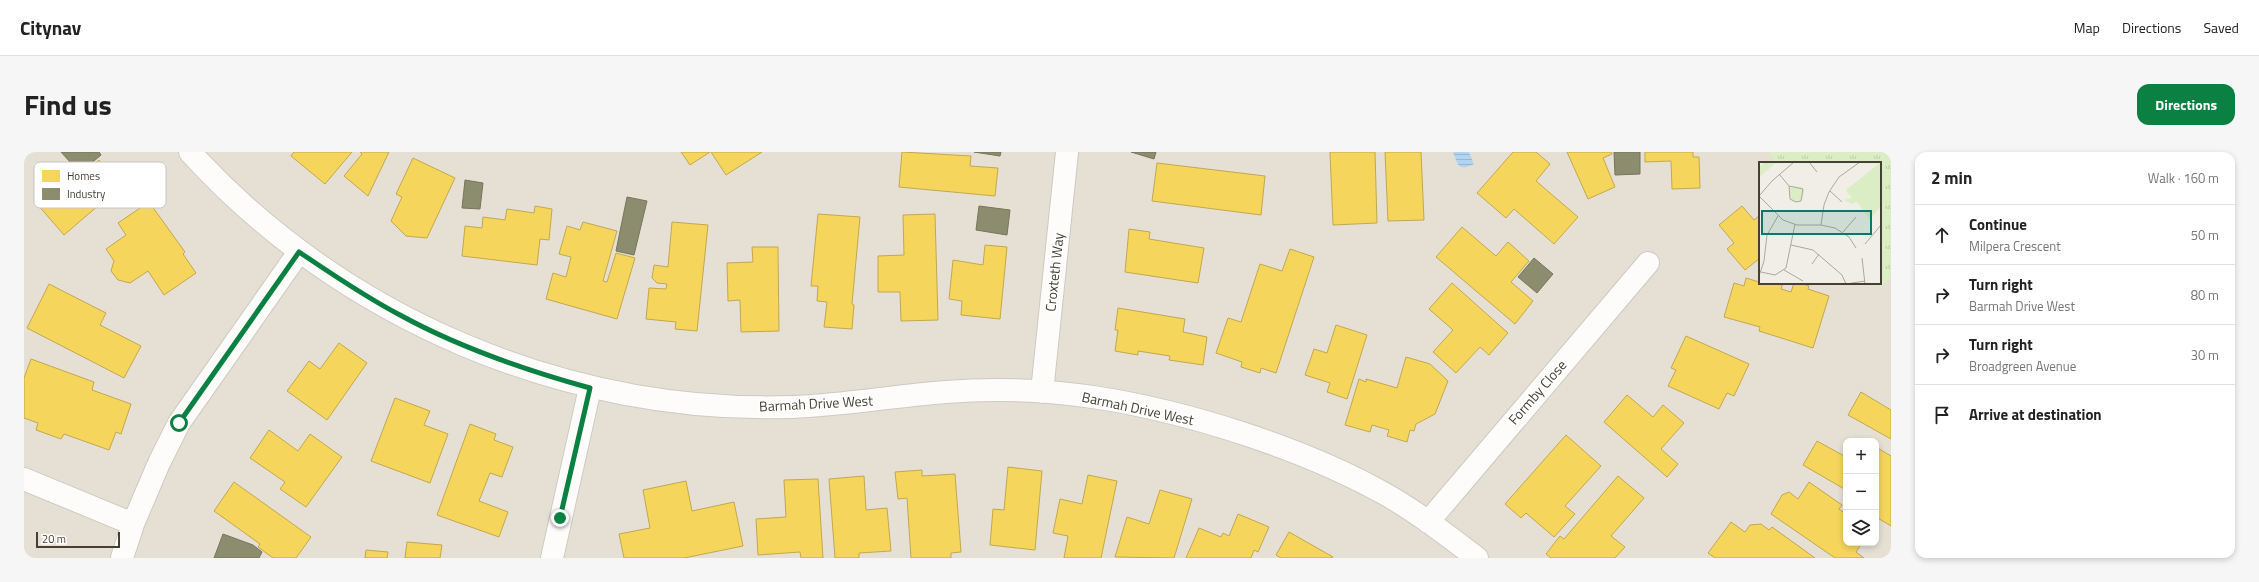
<!DOCTYPE html>
<meta charset="utf-8">
<style>
:root{--surface:#fff;--page:#f6f6f6;--text:#222;--muted:#767676;--line:#e0e0e0;--accent:#0b8043}
body{margin:0;font-family:"Titillium Web",sans-serif;background:var(--page);color:var(--text)}
.controls{position:absolute;right:12px;bottom:12px;display:grid;overflow:hidden;border-radius:8px;box-shadow:0 2px 6px #0003}
.controls button{width:36px;height:36px;display:grid;place-items:center;padding:0;border:0;border-bottom:1px solid var(--line);background:var(--surface);color:var(--text);font:20px sans-serif}
.scale{position:absolute;left:12px;bottom:10px;width:84px;box-sizing:border-box;padding-left:4px;border:2px solid #464033;border-top:0;font-size:11px;line-height:14px;white-space:nowrap;color:#464033;-webkit-text-stroke:3px #fff;paint-order:stroke}
.stop{position:absolute;width:12px;height:12px;margin:-9px;border:3px solid #0b8043;border-radius:50%;background:#fff}
.stop.end{background:#0b8043;border-color:#fff;box-shadow:0 1px 4px #0008}
.list{margin:0;padding:0;list-style:none}
h2{display:flex;justify-content:space-between;align-items:center;height:52px;margin:0;padding:0 16px;font-size:17px}
h2 small{font-size:13px;font-weight:400;color:var(--muted)}
.list li{display:grid;grid-template-columns:26px 1fr auto;gap:12px;align-items:center;box-sizing:border-box;height:60px;padding:0 16px;border-top:1px solid var(--line)}
.list b{display:block;font-size:15px;white-space:nowrap}
.list p{margin:0;font-size:13px;white-space:nowrap;color:var(--muted)}
.list em{font-size:13px;font-style:normal;color:var(--muted)}
.icon{flex:none;width:22px;height:22px;fill:none;stroke:currentColor;stroke-width:2;stroke-linecap:round;stroke-linejoin:round}
.map{position:relative;flex:none;width:1867px;height:406px;overflow:hidden;border-radius:12px}
header{display:flex;align-items:center;gap:24px;box-sizing:border-box;height:56px;padding:0 20px;background:var(--surface);border-bottom:1px solid var(--line)}
header strong{font-size:19px}
nav{display:flex;gap:22px;margin-inline-start:auto;font-size:14px}
.intro{display:flex;align-items:center;justify-content:space-between;box-sizing:border-box;height:96px;padding:0 24px}
h1{margin:0;font-size:28px}
.button{padding:10px 18px;border-radius:12px;background:var(--accent);color:#fff;font-size:14px;font-weight:700}
main{display:flex;gap:24px;padding:0 24px}
aside{flex:1;background:var(--surface);border-radius:12px;box-shadow:0 2px 6px #0003}
.map>svg:first-child{display:block}
.residential{fill:#e5e0d3;fill-rule:evenodd}
.park{fill:url(#park-tufts)}
.water{fill:url(#water-rules)}
.homes{fill:#f6d55c;stroke:#c1a850}
.industry{fill:#8c8c6e;stroke:#77755c}
.lines{fill:none;stroke-linecap:round;stroke-linejoin:round}
.minor-casing{stroke:#cccac2;stroke-width:24}
.minor{stroke:#fdfcfb;stroke-width:22}
.route{stroke:#0b8043;stroke-width:5}
.labels{text-anchor:middle;dominant-baseline:central;stroke-width:4;stroke-linejoin:round;paint-order:stroke}
.street-label{font-size:14px;fill:#464033;stroke:#fff}
.inset-road{fill:none;stroke:#aca89e;stroke-width:1}
.view{fill:#0f766e;fill-opacity:0.15;stroke:#0f766e;stroke-width:2}
.inset-edge{fill:none;stroke:#464033;stroke-width:2}
.key{fill:#fff;stroke:#c8c6c2;stroke-width:1}
.key-label{font-size:11px;fill:#464033}
</style>
<header>
<strong>Citynav</strong>
<nav><a>Map</a><a>Directions</a><a>Saved</a></nav>
</header>
<div class="intro"><h1>Find us</h1><a class="button">Directions</a></div>
<main>
<div class="map">
<svg width="1867" height="406" viewBox="0 0 1867 406">
<defs>
<pattern id="park-tufts" width="24" height="20" patternUnits="userSpaceOnUse"><rect width="24" height="20" fill="#daedc4"/><path d="M3 7l-1-3M5 7V3M7 7l1-3M15 17l-1-3M17 17v-4M19 17l1-3" fill="none" stroke="#bccca9"/></pattern>
<pattern id="water-rules" width="6" height="5" patternUnits="userSpaceOnUse"><rect width="6" height="5" fill="#b3d4f1"/><path d="M0 2.5h6" fill="none" stroke="#9bb7cf"/></pattern>
</defs>
<rect width="100%" height="100%" fill="#f0eee6"/>
<path class="residential" d="M 0,0 L 1867,0 L 1867,406 L 0,406 ZM 1736,11 L 1856,11 L 1856,131 L 1736,131 ZM 1822,289 L 1852,289 L 1852,391 L 1822,391 Z"/>
<path class="park" d="M 1744,0 L 1867,0 L 1867,125 L 1856,137 L 1852,131 L 1856,131 L 1856,11 L 1753,11 Z"/>
<path class="water" d="M 1429,0 L 1445,0 L 1450,12 C 1434,20 1434,13 1429,0 Z"/>
<path class="homes" d="M 270,0 L 328,0 L 301,32 L 267,4 Z
M 336,0 L 365,0 L 344,44 L 320,24 L 338,2 Z
M 657,0 L 686,0 L 666,13 Z
M 687,0 L 738,0 L 702,23 Z
M 878,0 L 947,4 L 946,14 L 974,16 L 971,44 L 875,35 Z
M 1306,0 L 1351,0 L 1353,71 L 1309,73 Z
M 1361,0 L 1397,0 L 1400,68 L 1364,69 Z
M 1489,0 L 1512,0 L 1526,12 L 1512,29 L 1554,65 L 1530,92 L 1490,57 L 1482,66 L 1453,41 Z
M 1543,0 L 1587,0 L 1588,2 L 1579,6 L 1591,35 L 1564,47 Z
M 1621,0 L 1669,0 L 1669,5 L 1675,5 L 1676,36 L 1648,37 L 1647,9 L 1621,10 Z
M 389,6 L 431,26 L 403,86 L 382,84 L 367,69 L 378,45 L 372,42 Z
M 75,8 L 97,34 L 40,83 L 14,53 L 43,28 L 47,32 Z
M 1133,11 L 1241,24 L 1237,63 L 1128,49 Z
M 125,50 L 161,100 L 159,102 L 172,121 L 140,143 L 124,119 L 106,131 L 94,128 L 87,119 L 90,109 L 82,97 L 102,83 L 94,71 Z
M 511,54 L 528,57 L 525,88 L 516,87 L 513,113 L 438,104 L 441,74 L 458,76 L 459,65 L 481,68 L 483,57 L 510,61 Z
M 1718,54 L 1730,68 L 1736,63 L 1736,106 L 1721,118 L 1703,97 L 1710,91 L 1695,73 Z
M 794,62 L 836,65 L 828,152 L 830,153 L 828,177 L 800,175 L 803,150 L 793,149 L 794,134 L 787,134 Z
M 911,62 L 914,168 L 877,169 L 876,140 L 854,140 L 854,104 L 880,103 L 879,63 Z
M 559,70 L 593,79 L 579,129 L 583,130 L 592,101 L 611,106 L 593,167 L 522,147 L 529,121 L 542,125 L 547,105 L 535,102 L 543,74 L 556,78 Z
M 648,70 L 684,73 L 673,179 L 651,177 L 652,170 L 622,167 L 625,136 L 642,137 L 643,132 L 633,131 L 628,126 L 630,113 L 644,115 Z
M 1438,75 L 1472,104 L 1484,90 L 1505,109 L 1487,130 L 1509,149 L 1491,172 L 1412,105 Z
M 1105,77 L 1126,80 L 1125,87 L 1180,96 L 1174,131 L 1101,120 Z
M 961,93 L 983,95 L 976,167 L 937,163 L 938,149 L 925,147 L 929,108 L 959,113 Z
M 728,95 L 754,95 L 755,179 L 717,180 L 716,148 L 704,149 L 703,111 L 729,110 Z
M 1266,97 L 1290,105 L 1252,221 L 1237,216 L 1236,221 L 1217,215 L 1218,210 L 1192,201 L 1204,166 L 1217,170 L 1236,112 L 1258,119 Z
M 1736,125 L 1736,131 L 1759,131 L 1757,137 L 1767,140 L 1770,131 L 1777,131 L 1785,134 L 1784,137 L 1805,144 L 1789,196 L 1735,179 L 1736,175 L 1700,165 L 1710,131 L 1720,134 L 1722,126 L 1735,130 Z
M 1428,131 L 1484,181 L 1465,203 L 1456,195 L 1432,221 L 1409,200 L 1429,178 L 1405,157 Z
M 25,132 L 82,161 L 76,173 L 117,194 L 100,226 L 3,176 Z
M 1094,156 L 1161,167 L 1159,180 L 1183,185 L 1179,213 L 1145,208 L 1146,204 L 1114,199 L 1114,203 L 1091,199 L 1094,178 L 1091,178 Z
M 1312,173 L 1343,183 L 1323,247 L 1303,240 L 1306,231 L 1281,223 L 1290,197 L 1303,201 Z
M 1662,184 L 1725,212 L 1710,244 L 1703,241 L 1695,257 L 1644,234 L 1652,218 L 1647,216 Z
M 315,191 L 343,211 L 303,268 L 263,239 L 285,209 L 296,217 Z
M 1382,205 L 1406,212 L 1424,229 L 1411,262 L 1392,272 L 1390,279 L 1386,278 L 1383,290 L 1363,284 L 1365,278 L 1348,273 L 1346,280 L 1321,273 L 1335,227 L 1342,230 L 1342,227 L 1373,236 Z
M 7,207 L 70,230 L 68,238 L 107,252 L 97,282 L 92,280 L 85,298 L 40,282 L 37,287 L 12,278 L 14,271 L 0,266 L 0,226 Z
M 1837,240 L 1867,258 L 1867,287 L 1824,263 Z
M 1603,243 L 1629,265 L 1639,253 L 1660,271 L 1637,297 L 1654,312 L 1643,325 L 1580,270 Z
M 371,246 L 406,259 L 400,273 L 424,282 L 406,331 L 347,309 Z
M 446,272 L 472,282 L 470,288 L 489,295 L 478,325 L 466,321 L 455,349 L 484,360 L 475,385 L 413,363 Z
M 245,278 L 274,299 L 286,282 L 318,305 L 282,355 L 256,337 L 261,330 L 226,306 Z
M 1542,283 L 1577,314 L 1541,354 L 1551,362 L 1530,385 L 1502,361 L 1497,366 L 1481,352 Z
M 1793,289 L 1822,305 L 1822,338 L 1779,313 Z
M 1852,295 L 1867,304 L 1867,374 L 1852,365 L 1854,357 L 1852,356 Z
M 984,315 L 1018,319 L 1011,398 L 966,393 L 969,357 L 980,358 Z
M 898,318 L 898,324 L 931,322 L 937,400 L 927,401 L 927,406 L 887,406 L 883,346 L 874,347 L 871,320 Z
M 1064,323 L 1093,329 L 1077,406 L 1040,406 L 1044,384 L 1029,381 L 1036,347 L 1058,352 Z
M 840,324 L 842,358 L 863,356 L 867,399 L 835,401 L 835,406 L 811,406 L 805,327 Z
M 1594,324 L 1620,346 L 1587,384 L 1601,395 L 1591,406 L 1527,406 L 1522,402 L 1536,384 L 1540,387 Z
M 794,327 L 799,406 L 777,406 L 776,400 L 734,403 L 732,367 L 762,365 L 760,328 Z
M 662,329 L 668,359 L 710,350 L 719,394 L 660,406 L 600,406 L 595,382 L 626,376 L 619,338 Z
M 210,330 L 287,385 L 272,406 L 249,406 L 234,395 L 236,392 L 190,359 Z
M 1785,330 L 1818,353 L 1815,357 L 1822,362 L 1822,391 L 1838,391 L 1832,400 L 1840,406 L 1811,406 L 1747,362 L 1758,343 L 1765,340 L 1774,347 Z
M 1136,338 L 1168,347 L 1150,406 L 1091,405 L 1103,365 L 1125,372 Z
M 1214,362 L 1245,375 L 1234,400 L 1230,398 L 1227,406 L 1162,406 L 1175,376 L 1197,385 L 1199,381 L 1205,384 Z
M 1707,370 L 1721,380 L 1726,373 L 1737,372 L 1745,378 L 1748,375 L 1791,406 L 1691,406 L 1684,401 Z
M 1265,380 L 1309,405 L 1308,406 L 1257,406 L 1252,403 Z
M 383,390 L 418,393 L 416,406 L 381,406 Z
M 342,398 L 364,400 L 363,406 L 341,406 Z"/>
<path class="industry" d="M 37,0 L 75,0 L 77,3 L 56,21 Z
M 950,0 L 977,0 L 976,4 Z
M 1107,0 L 1132,0 L 1130,7 Z
M 1590,0 L 1616,0 L 1616,22 L 1591,23 Z
M 441,28 L 459,31 L 456,57 L 438,56 Z
M 603,45 L 623,49 L 610,103 L 592,99 Z
M 955,54 L 986,58 L 983,83 L 952,78 Z
M 1510,106 L 1529,122 L 1513,141 L 1494,125 Z
M 199,382 L 229,393 L 238,400 L 235,406 L 190,406 Z"/>
<g class="lines">
<g class="minor-casing">
<path id="minor" d="M 166,0 C 318,167 542,262 768,255 C 819,253 870,244 922,240 C 970,236 1021,238 1069,245 C 1162,259 1279,296 1361,342 C 1393,360 1424,384 1453,406
M 1018,240 L 1043,0
M 0,327 L 109,372
M 1404,370 L 1624,111
M 98,406 L 109,372 L 135,311 L 155,271 L 275,100
M 528,406 L 566,236"/>
</g>
<use href="#minor" class="minor"/>
</g>
<g class="lines">
<path class="route" d="M 155,271 L 275,100 C 308,122 341,145 376,163 C 436,196 501,218 566,236 L 536,366"/>
</g>
<g class="labels">
<g class="street-label">
<text transform="translate(1030 120) rotate(-84)">Croxteth Way</text>
<text transform="translate(1513 240) rotate(-49)">Formby Close</text>
<text transform="translate(792 251) rotate(-3)">Barmah Drive West</text>
<text transform="translate(1114 256) rotate(12)">Barmah Drive West</text>
</g>
</g>
<g transform="translate(1735 10)">
<rect width="122" height="122" fill="#f0eee6"/>
<path d="M 5,0 L 18,0 L 0,15 L 0,5 ZM 122,0 L 122,44 L 111,57 L 97,39 L 94,42 L 85,38 L 93,36 L 87,28 ZM 30,24 L 43,25 L 45,29 L 43,38 L 34,40 L 30,32 Z" fill="#daedc4"/>
<path class="inset-road" d="M 35,0 L 13,19 L 0,34 L 24,58 L 38,63 L 62,63 L 76,66 L 90,75 L 97,86M 50,0 L 58,10M 20,12 L 30,24 L 31,37 L 37,40 L 42,39 L 44,27 L 30,24M 71,29 L 83,40M 62,63 L 65,43 L 70,30 L 80,15 L 101,0M 84,70 L 97,55M 106,82 L 122,63M 32,83 L 54,88 L 83,113 L 87,122M 103,96 L 106,122M 53,102 L 60,92M 25,108 L 44,119M 2,110 L 16,113 L 27,106 L 36,62M 0,114 L 5,99 L 8,73 L 19,54M 87,122 L 106,119"/>
<path class="view" d="M 3,49 L 112,49 L 112,72 L 3,72 Z"/>
<rect width="122" height="122" class="inset-edge"/>
</g>
<rect x="10" y="10" width="132" height="46" rx="6" class="key"/>
<rect x="18" y="18" width="18" height="12" fill="#f6d55c"/>
<rect x="18" y="36" width="18" height="12" fill="#8c8c6e"/>
<g class="key-label">
<text x="43" y="28">Homes</text>
<text x="43" y="46">Industry</text>
</g>
</svg>
<div class="controls">
<button>+</button>
<button>−</button>
<button><svg class="icon" aria-label="layers" viewBox="0 0 24 24"><path d="M12 4l9 5-9 5-9-5zM3 14l9 5 9-5"/></svg></button>
</div>
<div class="scale">20 m</div>
<div class="stop" style="left:155px;top:271px"></div>
<div class="stop end" style="left:536px;top:366px"></div>
</div>
<aside>
<h2>2 min<small>Walk · 160 m</small></h2>
<ul class="list">
<li><svg class="icon" aria-label="ahead" viewBox="0 0 24 24"><path d="M12 20V5M6 11l6-6 6 6"/></svg><div><b>Continue</b><p>Milpera Crescent</p></div><em>50 m</em></li>
<li><svg class="icon" aria-label="right" viewBox="0 0 24 24"><path d="M7 20v-9h11M14 6l5 5-5 5"/></svg><div><b>Turn right</b><p>Barmah Drive West</p></div><em>80 m</em></li>
<li><svg class="icon" aria-label="right" viewBox="0 0 24 24"><path d="M7 20v-9h11M14 6l5 5-5 5"/></svg><div><b>Turn right</b><p>Broadgreen Avenue</p></div><em>30 m</em></li>
<li><svg class="icon" aria-label="arrive" viewBox="0 0 24 24"><path d="M6 21V4h12l-3 4 3 4H6"/></svg><div><b>Arrive at destination</b></div></li>
</ul>
</aside>
</main>
